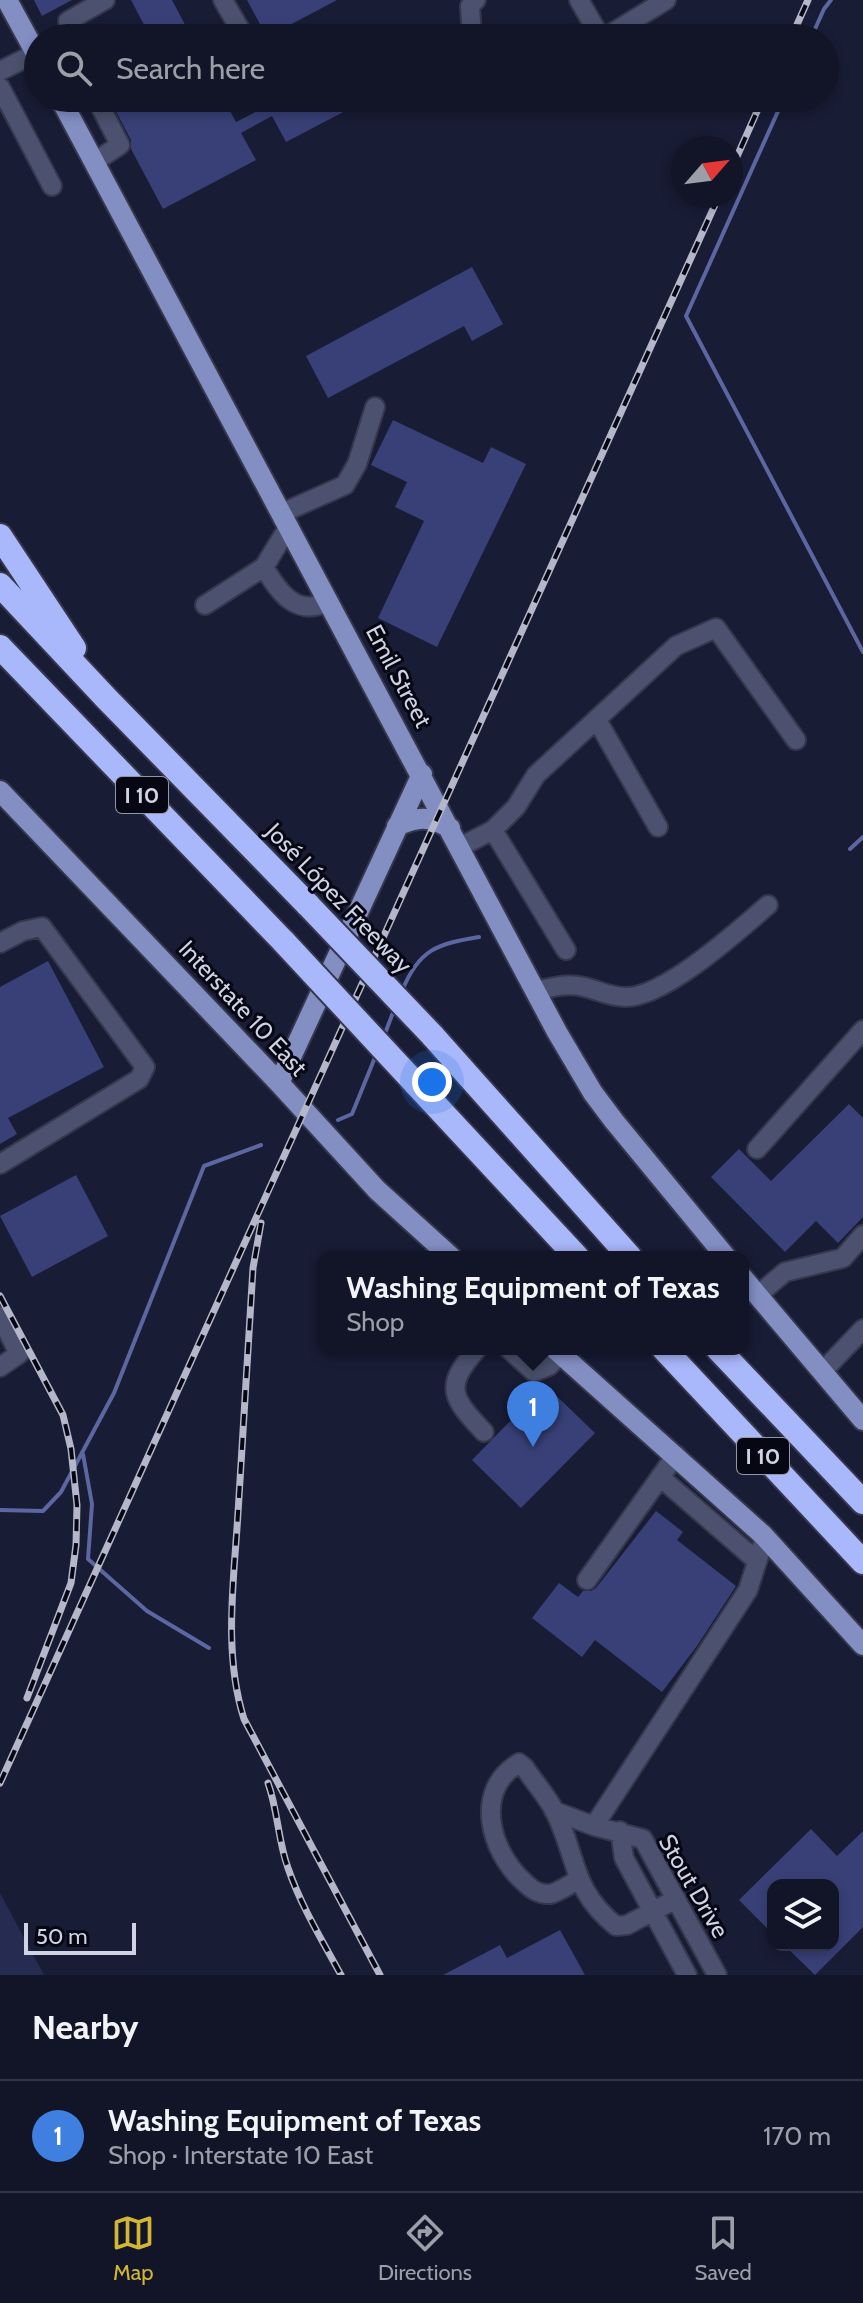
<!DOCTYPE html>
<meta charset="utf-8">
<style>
:root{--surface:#121528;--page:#1f2234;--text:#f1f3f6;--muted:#9c9fa8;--line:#313445;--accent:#d4b635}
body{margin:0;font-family:Cabin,sans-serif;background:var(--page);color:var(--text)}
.controls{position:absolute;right:24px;bottom:24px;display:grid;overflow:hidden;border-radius:16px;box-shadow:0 4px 12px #0003}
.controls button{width:72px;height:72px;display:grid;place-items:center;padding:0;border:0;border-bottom:2px solid var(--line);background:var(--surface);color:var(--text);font:40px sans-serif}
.compass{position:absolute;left:671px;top:136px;width:72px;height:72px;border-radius:50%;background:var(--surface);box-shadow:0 4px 12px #0003;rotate:62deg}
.scale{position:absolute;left:24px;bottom:20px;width:112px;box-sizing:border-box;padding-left:8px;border:4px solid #cfd3e4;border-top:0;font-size:22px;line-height:28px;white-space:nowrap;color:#cfd3e4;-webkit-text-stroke:6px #060712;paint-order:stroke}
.you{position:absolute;left:432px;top:1082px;width:28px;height:28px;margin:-20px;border:6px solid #fff;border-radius:50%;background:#1a73e8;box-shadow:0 0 0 12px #1a73e833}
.badge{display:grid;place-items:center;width:52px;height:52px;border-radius:50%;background:var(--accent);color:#fff;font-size:26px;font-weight:700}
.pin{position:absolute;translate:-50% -66px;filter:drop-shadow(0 2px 4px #0008)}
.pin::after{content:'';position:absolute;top:42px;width:28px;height:24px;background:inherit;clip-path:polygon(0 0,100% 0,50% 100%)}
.popup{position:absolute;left:317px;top:1251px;width:432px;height:104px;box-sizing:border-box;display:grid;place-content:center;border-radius:16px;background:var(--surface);filter:drop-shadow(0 2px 6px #0005);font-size:26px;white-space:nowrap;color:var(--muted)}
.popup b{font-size:30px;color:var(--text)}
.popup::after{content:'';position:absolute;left:50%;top:100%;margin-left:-16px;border:16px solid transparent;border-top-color:var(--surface)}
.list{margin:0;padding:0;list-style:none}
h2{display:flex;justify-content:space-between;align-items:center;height:104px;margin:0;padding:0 32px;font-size:34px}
h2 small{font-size:26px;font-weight:400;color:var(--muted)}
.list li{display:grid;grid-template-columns:52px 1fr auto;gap:24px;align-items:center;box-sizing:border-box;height:112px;padding:0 32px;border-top:2px solid var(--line)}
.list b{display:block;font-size:30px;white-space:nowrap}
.list p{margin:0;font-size:26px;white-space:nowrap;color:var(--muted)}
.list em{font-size:26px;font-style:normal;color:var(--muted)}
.icon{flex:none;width:44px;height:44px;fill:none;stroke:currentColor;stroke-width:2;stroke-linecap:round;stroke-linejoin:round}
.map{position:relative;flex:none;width:863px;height:1975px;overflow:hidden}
.search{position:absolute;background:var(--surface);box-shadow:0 4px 12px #0003;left:24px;right:24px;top:24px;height:88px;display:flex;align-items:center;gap:20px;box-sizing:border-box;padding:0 28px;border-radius:44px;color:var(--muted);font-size:30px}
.sheet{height:216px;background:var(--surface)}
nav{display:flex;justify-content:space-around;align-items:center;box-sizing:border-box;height:112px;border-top:2px solid var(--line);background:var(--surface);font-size:22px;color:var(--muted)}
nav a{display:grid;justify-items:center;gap:4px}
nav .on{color:var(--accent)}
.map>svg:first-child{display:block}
.green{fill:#262b51}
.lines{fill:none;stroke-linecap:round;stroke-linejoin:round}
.stream{stroke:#5c66a1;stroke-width:4}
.building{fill:#384077}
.minor-casing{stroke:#35374c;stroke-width:22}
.major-casing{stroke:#35374c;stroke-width:24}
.highway-casing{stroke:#35374c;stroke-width:28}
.minor{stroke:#4b516e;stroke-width:18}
.major{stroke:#838ec3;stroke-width:20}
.highway{stroke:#a9b7fb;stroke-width:24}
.rail-casing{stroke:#b3b7c9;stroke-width:7}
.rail{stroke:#060712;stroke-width:4;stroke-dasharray:12;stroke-linecap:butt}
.highway-bridge-casing{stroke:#35374c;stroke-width:28;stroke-linecap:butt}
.highway-bridge{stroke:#a9b7fb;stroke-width:24}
.labels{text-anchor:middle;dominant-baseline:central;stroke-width:6;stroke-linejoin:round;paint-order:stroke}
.shield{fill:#060712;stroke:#9396a5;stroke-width:2}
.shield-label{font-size:22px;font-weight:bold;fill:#cfd3e4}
.street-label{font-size:24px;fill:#cfd3e4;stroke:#060712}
</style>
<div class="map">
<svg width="863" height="1975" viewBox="0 0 863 1975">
<rect width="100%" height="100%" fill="#181c35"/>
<path class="green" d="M 0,1893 L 44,1975 L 0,1975 Z"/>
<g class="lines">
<path class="stream" d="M 811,38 L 824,9 L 831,0
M 784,98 L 686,316 L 863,652
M 850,849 L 863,837
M 402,991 C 419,949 437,944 479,937
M 384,1036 L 394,1010
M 338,1120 L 352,1114 L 376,1055
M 83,1454 L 92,1504 L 88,1559 L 147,1611 L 209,1648
M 0,1510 L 43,1511 L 61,1492 L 114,1393 L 204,1166 L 261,1145"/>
</g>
<path class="building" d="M 34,0 L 72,0 L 42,16 Z
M 131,0 L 172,0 L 192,38 L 151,38 Z
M 247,0 L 337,0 L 267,37 Z
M 109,98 L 223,98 L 236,122 L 283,98 L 370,98 L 286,142 L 272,116 L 241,133 L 256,160 L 163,209 L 131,149 L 131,140 Z
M 472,267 L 503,324 L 472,341 L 464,326 L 328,398 L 306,356 Z
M 393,420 L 483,463 L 491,447 L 526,464 L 437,647 L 378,618 L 424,521 L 395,507 L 407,482 L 371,465 Z
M 48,961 L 104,1067 L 8,1118 L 17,1134 L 0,1144 L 0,987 Z
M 849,1104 L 863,1118 L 863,1217 L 838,1243 L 816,1221 L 785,1252 L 711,1177 L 739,1149 L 771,1181 Z
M 76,1175 L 108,1236 L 32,1277 L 0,1216 Z
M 543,1383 L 595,1433 L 521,1508 L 472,1460 L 520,1411 L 509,1399 L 518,1391 L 527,1399 Z
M 656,1511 L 683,1532 L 677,1540 L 736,1586 L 697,1646 L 662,1692 L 595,1640 L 582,1657 L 532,1618 L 559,1583 L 578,1597 L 583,1591 L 591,1591 L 596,1588 Z
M 811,1829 L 837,1856 L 863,1831 L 863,1927 L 815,1975 L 784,1945 L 833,1945 L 833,1885 L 773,1885 L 773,1934 L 739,1900 Z
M 560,1930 L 585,1975 L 443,1975 L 500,1945 L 507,1958 Z"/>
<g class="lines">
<g class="minor-casing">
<path id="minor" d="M 223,0 L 245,38
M 579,0 L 601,38
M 73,38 L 68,21 L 105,0
M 291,38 L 294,37
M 472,38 L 470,6 L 476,0
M 604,38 L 666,0
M 0,71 L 36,53
M 0,87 L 52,186
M 94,162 L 120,145 L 96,98
M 282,513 L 345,485 L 357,464 L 375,407
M 264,567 C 279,593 297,618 329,601
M 205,605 L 264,567 L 289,526
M 597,720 L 658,827
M 493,830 L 566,950
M 460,847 L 493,830 L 516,807 L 536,775 L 676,646 L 716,628 L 796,740
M 0,943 L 23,931 L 42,927 L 145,1067 L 139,1079 L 0,1164
M 535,991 C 552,987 567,983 584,987 C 598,990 609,997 625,997 C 664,998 738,931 768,905
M 757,1149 L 863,1030
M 758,1295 L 785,1272 L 843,1258 L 863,1235
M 0,1316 L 19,1354 L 0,1367
M 477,1349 C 443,1387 452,1398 484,1432
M 509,1349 L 534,1372 L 549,1366 L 561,1354
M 822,1372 L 863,1329
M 660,1477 L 757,1561
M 587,1580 L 676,1455
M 554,1811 L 594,1826 L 643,1839 L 717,1975
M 594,1826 L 748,1590 L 765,1537
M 620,1831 L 624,1858 L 687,1975
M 578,1880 C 570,1884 559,1892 550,1894 C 538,1895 530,1888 523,1881 C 490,1851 473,1790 519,1763 L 525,1768 C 534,1782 546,1795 554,1810 C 578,1856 570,1889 616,1926 L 627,1925 L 676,1899"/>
</g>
<g class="major-casing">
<path id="major" d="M 7,0 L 38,57
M 60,98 L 557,1032 L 593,1093 L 614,1121 L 726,1257
M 0,791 L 279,1083 L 377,1190 L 451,1257
M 397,826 C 419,816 429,816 450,828
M 279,1083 L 422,774
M 743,1278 L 863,1420
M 555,1349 L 763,1535 L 863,1645"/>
</g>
<g class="highway-casing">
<path id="highway" d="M 0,536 L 74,648
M 0,585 L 106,698 L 309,906
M 0,647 L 284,942
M 432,1035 L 630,1257
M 415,1083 L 577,1257
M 664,1349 L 863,1562
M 718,1349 L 863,1502"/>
</g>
<use href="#minor" class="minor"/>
<use href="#major" class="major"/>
<use href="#highway" class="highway"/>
<g class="rail-casing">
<path id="rail" d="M 791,38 L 808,0
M 731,170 L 763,98
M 261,1223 L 253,1268 C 248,1350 243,1431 238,1513 C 234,1580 223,1653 244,1719 L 380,1975
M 0,1296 L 63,1415 L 71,1449 L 77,1505 L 76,1545 L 71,1583 L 27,1698
M 0,1783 L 719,196
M 268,1783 C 278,1811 278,1841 288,1868 C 301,1906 322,1940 341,1975"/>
</g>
<use href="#rail" class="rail"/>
<g class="highway-bridge-casing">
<path id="highway-bridge" d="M 309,906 L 432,1035
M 284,942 L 415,1083"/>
</g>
<use href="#highway-bridge" class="highway-bridge"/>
</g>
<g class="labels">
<g class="shield">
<rect x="116" y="777" width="52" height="36" rx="6"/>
<rect x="737" y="1438" width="52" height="36" rx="6"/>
</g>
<g class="shield-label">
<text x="142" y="795">I 10</text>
<text x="763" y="1456">I 10</text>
</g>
<g class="street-label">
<text transform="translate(399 676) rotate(62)">Emil Street</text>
<text transform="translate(339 898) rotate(46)">José López Freeway</text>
<text transform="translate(243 1008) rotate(47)">Interstate 10 East</text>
<text transform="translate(694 1886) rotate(60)">Stout Drive</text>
</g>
</g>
</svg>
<div class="controls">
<button><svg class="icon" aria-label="layers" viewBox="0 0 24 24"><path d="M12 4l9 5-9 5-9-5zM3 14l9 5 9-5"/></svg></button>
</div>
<svg class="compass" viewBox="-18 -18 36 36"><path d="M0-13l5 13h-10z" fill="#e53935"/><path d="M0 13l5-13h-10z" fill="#9c9fa8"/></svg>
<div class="scale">50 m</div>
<div class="you"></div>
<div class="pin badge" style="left:533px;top:1447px;background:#3f7fe0">1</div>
<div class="popup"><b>Washing Equipment of Texas</b>Shop</div>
<div class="search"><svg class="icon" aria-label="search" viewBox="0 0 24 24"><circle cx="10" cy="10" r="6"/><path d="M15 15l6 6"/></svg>Search here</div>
</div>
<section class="sheet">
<h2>Nearby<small></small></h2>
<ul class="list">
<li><span class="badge" style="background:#3f7fe0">1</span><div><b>Washing Equipment of Texas</b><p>Shop · Interstate 10 East</p></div><em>170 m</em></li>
</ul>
</section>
<nav>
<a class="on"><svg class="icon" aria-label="map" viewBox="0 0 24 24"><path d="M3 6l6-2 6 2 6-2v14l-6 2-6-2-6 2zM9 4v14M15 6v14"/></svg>Map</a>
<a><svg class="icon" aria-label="directions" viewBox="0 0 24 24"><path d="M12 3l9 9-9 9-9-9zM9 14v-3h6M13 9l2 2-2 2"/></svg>Directions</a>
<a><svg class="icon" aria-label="saved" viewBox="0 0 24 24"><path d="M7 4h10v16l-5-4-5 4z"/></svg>Saved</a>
</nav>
